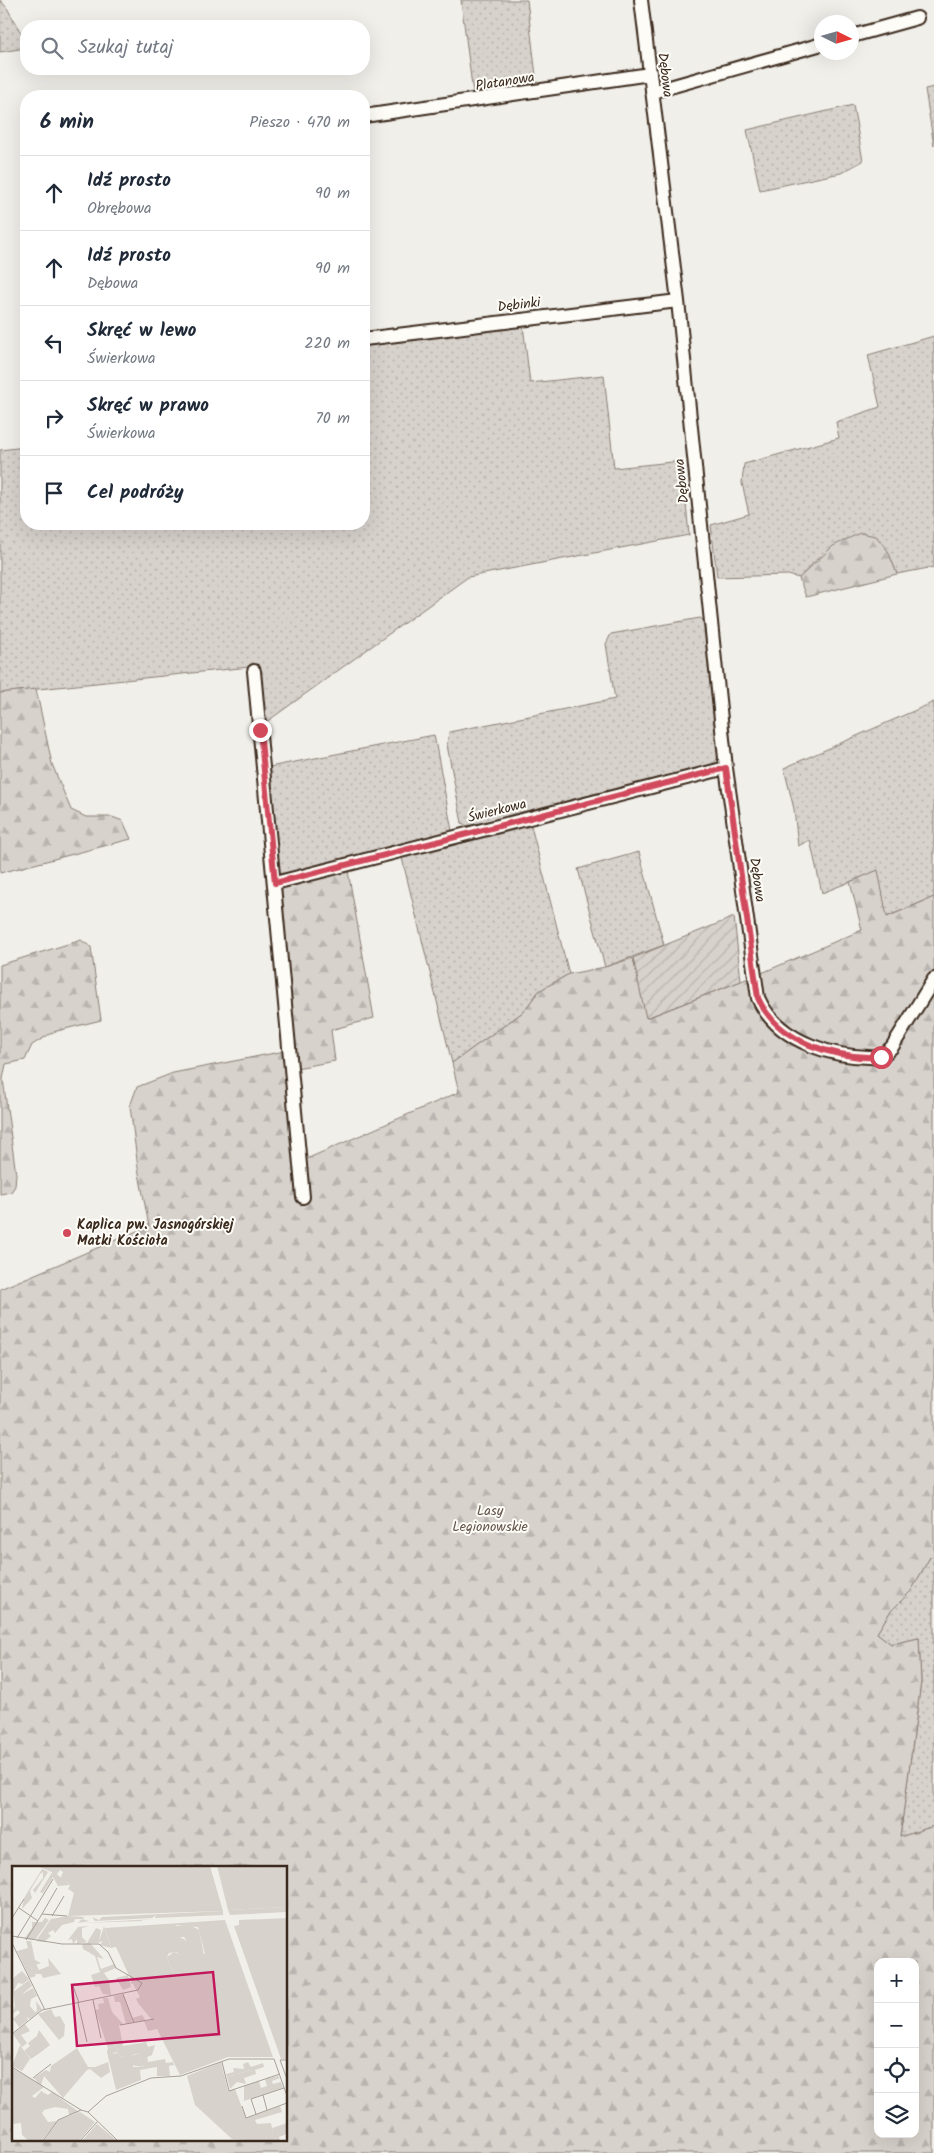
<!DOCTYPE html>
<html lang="pl">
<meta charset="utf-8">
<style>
:root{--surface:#fff;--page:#f2f2f3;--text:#1f2937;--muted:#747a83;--line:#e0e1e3}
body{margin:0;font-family:Kalam,sans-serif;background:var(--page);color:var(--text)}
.controls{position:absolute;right:15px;bottom:15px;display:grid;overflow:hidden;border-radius:10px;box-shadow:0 5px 20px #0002}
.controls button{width:45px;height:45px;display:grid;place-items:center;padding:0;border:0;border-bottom:1px solid var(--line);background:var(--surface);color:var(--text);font:25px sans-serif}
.compass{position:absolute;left:814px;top:15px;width:45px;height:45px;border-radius:50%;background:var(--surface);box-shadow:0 5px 20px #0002;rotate:95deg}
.stop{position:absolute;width:15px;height:15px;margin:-11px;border:4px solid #d1495b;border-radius:50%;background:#fff}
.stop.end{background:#d1495b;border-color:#fff;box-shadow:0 1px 5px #0008}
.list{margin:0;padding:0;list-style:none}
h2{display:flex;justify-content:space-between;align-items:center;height:65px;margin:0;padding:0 20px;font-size:21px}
h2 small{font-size:16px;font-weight:400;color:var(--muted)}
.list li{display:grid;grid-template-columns:32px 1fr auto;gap:15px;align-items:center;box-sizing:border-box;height:75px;padding:0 20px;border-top:1px solid var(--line)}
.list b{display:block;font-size:19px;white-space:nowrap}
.list p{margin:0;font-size:16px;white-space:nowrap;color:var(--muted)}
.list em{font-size:16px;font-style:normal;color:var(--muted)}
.icon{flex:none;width:28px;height:28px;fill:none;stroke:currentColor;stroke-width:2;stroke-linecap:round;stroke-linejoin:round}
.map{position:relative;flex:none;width:934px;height:2153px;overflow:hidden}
.search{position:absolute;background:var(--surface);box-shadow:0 5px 20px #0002;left:20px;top:20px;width:350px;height:55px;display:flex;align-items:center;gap:12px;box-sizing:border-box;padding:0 18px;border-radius:20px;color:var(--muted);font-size:19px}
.panel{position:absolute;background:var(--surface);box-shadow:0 5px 20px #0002;left:20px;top:90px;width:350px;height:440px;border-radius:20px}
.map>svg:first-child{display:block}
.grass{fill:url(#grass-dots);stroke:#897e75}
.forest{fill:url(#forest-firs);stroke:#897e75;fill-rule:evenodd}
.garden{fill:url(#garden-furrows);stroke:#897e75}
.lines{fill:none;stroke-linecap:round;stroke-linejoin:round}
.minor-casing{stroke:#3b2a1e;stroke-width:16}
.minor{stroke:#fdfcf7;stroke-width:12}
.route{stroke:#d1495b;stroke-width:6}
.poi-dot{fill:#d1495b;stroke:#fdfcf7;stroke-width:2}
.labels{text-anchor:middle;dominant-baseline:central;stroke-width:4;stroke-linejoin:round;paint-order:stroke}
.street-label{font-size:14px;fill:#3b2a1e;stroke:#fdfcf7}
.poi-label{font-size:14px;font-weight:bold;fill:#3b2a1e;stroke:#fdfcf7;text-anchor:start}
.park-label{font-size:14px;fill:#62544a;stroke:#fdfcf7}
.inset-road{fill:none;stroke:#a8a098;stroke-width:1}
.view{fill:#c2185b;fill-opacity:0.15;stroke:#c2185b;stroke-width:2.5}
.inset-edge{fill:none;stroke:#3b2a1e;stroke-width:2.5}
</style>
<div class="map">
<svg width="934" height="2153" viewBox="0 0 934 2153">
<defs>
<pattern id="grass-dots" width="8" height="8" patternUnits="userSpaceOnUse" patternTransform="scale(1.25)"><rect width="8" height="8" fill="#d7d2cc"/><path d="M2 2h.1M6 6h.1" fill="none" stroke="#b9b4af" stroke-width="1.8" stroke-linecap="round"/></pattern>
<pattern id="forest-firs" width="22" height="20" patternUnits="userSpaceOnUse" patternTransform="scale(1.25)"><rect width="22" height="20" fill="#d7d2cc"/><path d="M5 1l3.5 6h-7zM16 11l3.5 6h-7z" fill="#b9b4af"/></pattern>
<pattern id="garden-furrows" width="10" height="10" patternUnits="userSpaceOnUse" patternTransform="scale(1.25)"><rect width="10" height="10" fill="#d7d2cc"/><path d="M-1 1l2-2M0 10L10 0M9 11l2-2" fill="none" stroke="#b9b4af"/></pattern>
</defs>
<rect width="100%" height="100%" fill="#f1efea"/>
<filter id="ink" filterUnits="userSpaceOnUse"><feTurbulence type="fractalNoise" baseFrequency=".02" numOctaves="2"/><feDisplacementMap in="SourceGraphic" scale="10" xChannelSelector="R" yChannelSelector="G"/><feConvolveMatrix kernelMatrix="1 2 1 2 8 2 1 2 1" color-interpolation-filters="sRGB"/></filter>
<g filter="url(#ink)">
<path class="grass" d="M 0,0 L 7,8 L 26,42 L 26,48 L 0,52 Z
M 461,0 L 527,0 L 537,84 L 473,94 Z
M 934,87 L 934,146 L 925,89 Z
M 853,105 L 863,161 L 841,173 L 760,190 L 747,130 Z
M 523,325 L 530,383 L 604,375 L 614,468 L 682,461 L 689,535 L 468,577 L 265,723 L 259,666 L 0,693 L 0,450 L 26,447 L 26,524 L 364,524 L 364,345 Z
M 934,336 L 934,567 L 897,574 L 888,551 L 819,557 L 799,578 L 788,575 L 717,577 L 711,525 L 749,514 L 742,483 L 744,464 L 839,438 L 836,422 L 880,407 L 868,355 Z
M 700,618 L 703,620 L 719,756 L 712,766 L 467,826 L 462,823 L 447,745 L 449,732 L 615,699 L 606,644 L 611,634 Z
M 934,702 L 934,897 L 886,917 L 877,871 L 822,893 L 810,840 L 798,846 L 794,809 L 784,768 Z
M 434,735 L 452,831 L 285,876 L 278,873 L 269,767 Z
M 531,826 L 569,974 L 539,991 L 523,1012 L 452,1063 L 402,858 Z
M 639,852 L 664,945 L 605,967 L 578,869 Z
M 934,1556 L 934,1826 L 900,1837 L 921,1682 L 919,1638 L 891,1644 L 877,1633 L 890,1612 L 911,1591 L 930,1557 Z"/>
<path class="forest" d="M 860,533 L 876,536 L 888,551 L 897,574 L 806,597 L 799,578 L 833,546 Z
M 36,689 L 52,764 L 71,810 L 86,817 L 112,817 L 123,821 L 131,839 L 0,873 L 0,693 Z
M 878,870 L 887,917 L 934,897 L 934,1556 L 930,1557 L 911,1591 L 890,1612 L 877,1633 L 891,1644 L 919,1638 L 921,1682 L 900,1837 L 934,1826 L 934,2153 L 0,2153 L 0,1289 L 149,1226 L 138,1168 L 130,1106 L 137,1087 L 173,1073 L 285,1051 L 295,1164 L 459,1092 L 452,1063 L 523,1012 L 539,991 L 569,974 L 605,967 L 633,958 L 647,1018 L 764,972 L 862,930 L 850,882 ZM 14,1867 L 286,1867 L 286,2139 L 14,2139 ZM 878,1962 L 915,1962 L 915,2134 L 878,2134 Z
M 348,871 L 374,1018 L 331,1030 L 335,1061 L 296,1068 L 280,892 L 284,886 Z
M 81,940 L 91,947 L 101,1020 L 53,1032 L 32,1045 L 25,1060 L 6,1064 L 3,1079 L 16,1174 L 15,1186 L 11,1192 L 0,1194 L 0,965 Z"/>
<path class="garden" d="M 734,917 L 741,981 L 646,1018 L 633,958 Z"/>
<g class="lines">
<g class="minor-casing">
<path id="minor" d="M 641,0 L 678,301 L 726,768 L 758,998 C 778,1043 836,1059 881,1057 L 892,1047 L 934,979
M 852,36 L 917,18
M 652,92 L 822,44
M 364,116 L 650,74
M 364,339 L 678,301
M 254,671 L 303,1197
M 275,883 L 726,768"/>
</g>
<use href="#minor" class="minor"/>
</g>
</g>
<g class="lines" filter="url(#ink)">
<path class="route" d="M 260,730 L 275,883 L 726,768 L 758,998 C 778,1043 836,1059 881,1057"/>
</g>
<circle class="poi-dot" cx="67" cy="1233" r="5"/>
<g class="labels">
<g class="street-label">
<text transform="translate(665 75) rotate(83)">Dębowa</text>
<text transform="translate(505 82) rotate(-9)">Platanowa</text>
<text transform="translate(519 305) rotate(-7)">Dębinki</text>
<text transform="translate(682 481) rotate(-96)">Dębowa</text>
<text transform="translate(497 811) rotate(-14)">Świerkowa</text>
<text transform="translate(757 880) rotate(82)">Dębowa</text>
</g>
<g class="poi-label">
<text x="77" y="1225">Kaplica pw. Jasnogórskiej<tspan x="77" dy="16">Matki Kościoła</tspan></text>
</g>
<g class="park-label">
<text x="490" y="1511">Lasy<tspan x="490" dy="16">Legionowskie</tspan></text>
</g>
</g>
<g transform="translate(12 1866)">
<rect width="275" height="275" fill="#f1efea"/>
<path d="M 30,3 L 36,6 L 23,27 L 21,24 L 31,12 L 31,6 L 28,8 L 18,25 L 20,32 L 10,43 L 12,32 ZM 41,5 L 58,19 L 46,20 L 41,11 L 31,27 L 28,26 ZM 275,41 L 275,46 L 218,49 L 216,44 ZM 211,45 L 211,49 L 143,52 L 144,49 L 140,52 L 83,55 L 80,51 L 87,54 L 90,51 ZM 56,50 L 73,51 L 70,53 L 77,55 L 66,57 L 70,53 L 63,53 L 62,56 L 50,59 L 43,67 L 41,64 L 36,67 L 39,70 L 32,76 L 24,75 L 39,53 ZM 33,52 L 37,54 L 23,74 L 12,73 L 20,62 L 20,56 L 30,56 ZM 178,59 L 187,64 L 192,89 L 183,88 L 172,71 L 166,71 L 163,60 ZM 77,60 L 70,62 L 70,72 L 67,68 L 75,76 L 65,78 L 65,73 L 61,78 L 60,73 L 56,74 L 66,61 ZM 92,60 L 99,82 L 88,79 L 91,75 L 85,77 L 75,77 L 84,62 L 89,64 L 87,76 ZM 14,75 L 19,75 L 23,94 L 29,97 L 19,101 L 24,110 L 18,112 L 5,85 L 16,82 ZM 78,77 L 92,93 L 85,91 L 89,103 L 102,98 L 104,102 L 92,107 L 97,114 L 99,129 L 91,128 L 87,120 L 83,121 L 79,109 L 88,106 L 83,90 L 71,83 L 70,78 ZM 162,86 L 172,90 L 181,110 L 168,110 L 167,113 L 162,110 L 155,91 ZM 10,105 L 17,113 L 11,118 L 6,117 L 1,126 L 17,114 L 20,120 L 9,129 L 21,122 L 25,130 L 19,133 L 18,140 L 23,146 L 25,145 L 24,135 L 30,143 L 18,153 L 15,151 L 16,154 L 7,161 L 1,153 L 8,147 L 6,144 L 0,148 L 3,140 L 0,113 ZM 116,109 L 119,121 L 111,124 L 104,112 ZM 111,128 L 121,156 L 114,158 L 108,136 L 103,136 L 102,130 ZM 91,132 L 96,132 L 100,146 L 111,158 L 107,159 L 111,180 L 134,176 L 136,181 L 143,179 L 140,189 L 128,194 L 132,201 L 118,199 L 119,190 L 128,187 L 109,191 L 105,186 L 100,188 L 106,183 L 104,180 L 96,182 L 83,144 L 87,143 L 86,138 L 92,137 ZM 13,158 L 18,165 L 9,169 L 15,177 L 10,181 L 1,168 ZM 25,170 L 29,186 L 19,193 L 12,185 L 18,180 L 16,177 ZM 96,196 L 98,206 L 89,212 L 78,203 ZM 236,196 L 239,201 L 251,197 L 252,201 L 243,204 L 244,208 L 241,209 L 239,204 L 215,211 L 214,208 L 222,206 L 221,202 L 232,203 L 231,198 Z" fill="#d7d2cc"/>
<path d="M 25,0 L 198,0 L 211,45 L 56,50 L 62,27 L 56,23 L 58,19 L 55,16 L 47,16 L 51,6 L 48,4 L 45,8 ZM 205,0 L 275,0 L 275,41 L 216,44 ZM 275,52 L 275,193 L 269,193 L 222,60 L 227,59 L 227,54 ZM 142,53 L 129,54 L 131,55 L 70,57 ZM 213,54 L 261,191 L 216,191 L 168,209 L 145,163 L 136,165 L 132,155 L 122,156 L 120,152 L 130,149 L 134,155 L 140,154 L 126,137 L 124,133 L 128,131 L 121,118 L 117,117 L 120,116 L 104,81 L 99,82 L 93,62 ZM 164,59 L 186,61 L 193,88 L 183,88 L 180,78 L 166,70 ZM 164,86 L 172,91 L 180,110 L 167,110 L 167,113 L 162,110 L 155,91 L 157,87 ZM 36,92 L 49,108 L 31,112 L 29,108 L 21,108 L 19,101 L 24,98 L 27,104 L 37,100 ZM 39,143 L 43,151 L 48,150 L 53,159 L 52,170 L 47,174 L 26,148 ZM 27,164 L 38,179 L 29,186 L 21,181 ZM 8,179 L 18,193 L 10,205 L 0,200 ZM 104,180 L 106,183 L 100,188 L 106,187 L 109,191 L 113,190 L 115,184 L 132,183 L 119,190 L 121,201 L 132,201 L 128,194 L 135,189 L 136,196 L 153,193 L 154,197 L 161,196 L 162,199 L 157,200 L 158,210 L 145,210 L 145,201 L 128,204 L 129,214 L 104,224 L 95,186 L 96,182 ZM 65,182 L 76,201 L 85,201 L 75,204 L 51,232 L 32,210 L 29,219 L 32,221 L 20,230 L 23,232 L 29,225 L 36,229 L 40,226 L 67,246 L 57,249 L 56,243 L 43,241 L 32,244 L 30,247 L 36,256 L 45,255 L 30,275 L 17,275 L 10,269 L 9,257 L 0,258 L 0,202 L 26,217 L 22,212 L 34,204 L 38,206 L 39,200 ZM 209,196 L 216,225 L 223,223 L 234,252 L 268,240 L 270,246 L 243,254 L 245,258 L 259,257 L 261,267 L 253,275 L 220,273 L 183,239 L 175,210 ZM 239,204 L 241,209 L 232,212 L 234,218 L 225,216 L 218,223 L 215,211 ZM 266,210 L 268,212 L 260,215 L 261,218 L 269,216 L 271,222 L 232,235 L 232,220 L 247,215 L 249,222 L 255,220 L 253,213 ZM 68,246 L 83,256 L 67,275 L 32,275 L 46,254 ZM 85,258 L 105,275 L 70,275 Z" fill="#d7d2cc" fill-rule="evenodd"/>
<path d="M 275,257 L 275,268 L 267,271 L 268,275 L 243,273 L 261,267 L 260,262 Z" fill="#d7d2cc"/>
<path class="inset-road" d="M 7,42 L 26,55M 30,48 L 45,22M 40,50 L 52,30M 0,52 L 12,33M 0,70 L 50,78 L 87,78 L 96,86 L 104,102 L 130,117 L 126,124 L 30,144 L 0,168M 5,72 L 41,13M 14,74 L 30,48 L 55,50M 0,77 L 33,144M 61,120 L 67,137M 111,128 L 122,157M 81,134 L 89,172M 66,137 L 75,176M 108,159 L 142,153M 275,194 L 268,194 L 275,213M 210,196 L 217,225 L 268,208M 0,201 L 69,244M 21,212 L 39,198M 251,229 L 255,244M 230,240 L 234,252 L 275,237M 76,246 L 94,230 L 139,212 L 169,210 L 217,193 L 262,193 L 275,230M 76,246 L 106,275M 244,248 L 239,233 L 272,222M 31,275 L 46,254 L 69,244 L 76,246M 68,275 L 85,256"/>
<path class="view" d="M 201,106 L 207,168 L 65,180 L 60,119 Z"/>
<rect width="275" height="275" class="inset-edge"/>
</g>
</svg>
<div class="controls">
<button>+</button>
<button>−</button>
<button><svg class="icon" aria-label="locate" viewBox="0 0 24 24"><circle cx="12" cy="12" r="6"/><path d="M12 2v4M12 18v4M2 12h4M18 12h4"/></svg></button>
<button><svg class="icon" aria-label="layers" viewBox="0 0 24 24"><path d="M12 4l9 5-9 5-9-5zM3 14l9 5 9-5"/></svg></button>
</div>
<svg class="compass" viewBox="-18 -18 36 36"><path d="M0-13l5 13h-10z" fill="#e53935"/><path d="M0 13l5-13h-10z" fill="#747a83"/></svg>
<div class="stop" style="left:881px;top:1057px"></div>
<div class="stop end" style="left:260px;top:730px"></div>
<div class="search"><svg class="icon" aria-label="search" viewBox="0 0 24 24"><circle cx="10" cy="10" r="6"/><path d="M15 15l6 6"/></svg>Szukaj tutaj</div>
<section class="panel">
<h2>6 min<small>Pieszo · 470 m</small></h2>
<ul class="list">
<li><svg class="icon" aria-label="ahead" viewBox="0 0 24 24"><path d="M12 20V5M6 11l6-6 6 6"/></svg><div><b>Idź prosto</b><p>Obrębowa</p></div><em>90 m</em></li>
<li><svg class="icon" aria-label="ahead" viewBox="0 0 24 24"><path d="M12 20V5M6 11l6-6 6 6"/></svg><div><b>Idź prosto</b><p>Dębowa</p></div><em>90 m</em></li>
<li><svg class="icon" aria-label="left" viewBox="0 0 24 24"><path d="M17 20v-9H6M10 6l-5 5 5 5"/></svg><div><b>Skręć w lewo</b><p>Świerkowa</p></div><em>220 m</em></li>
<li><svg class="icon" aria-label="right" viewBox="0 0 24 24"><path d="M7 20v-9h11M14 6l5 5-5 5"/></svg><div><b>Skręć w prawo</b><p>Świerkowa</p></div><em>70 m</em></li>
<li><svg class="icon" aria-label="arrive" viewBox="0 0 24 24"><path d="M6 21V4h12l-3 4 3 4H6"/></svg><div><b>Cel podróży</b></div></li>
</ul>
</section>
</div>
